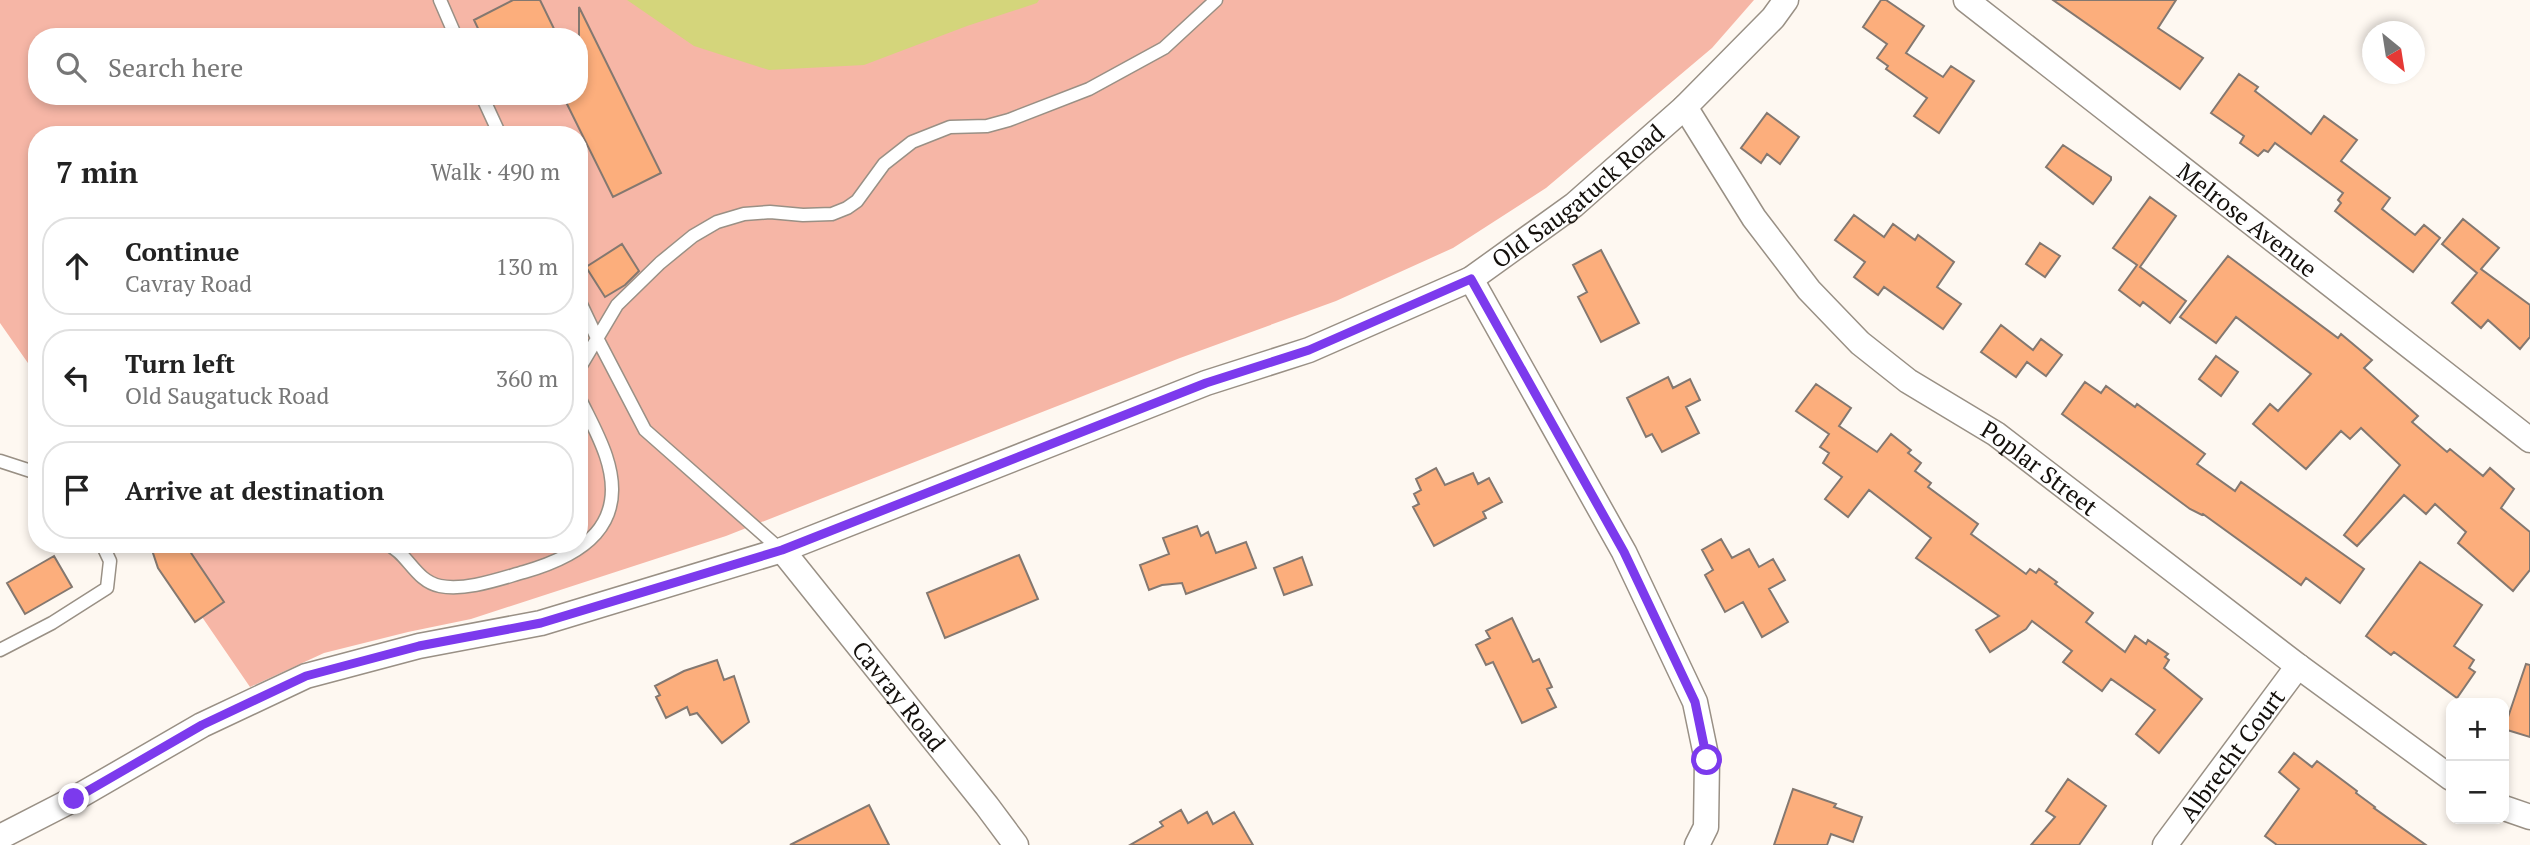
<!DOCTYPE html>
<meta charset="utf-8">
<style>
:root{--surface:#fff;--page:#f6f6f6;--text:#222;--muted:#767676;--line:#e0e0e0}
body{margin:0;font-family:"PT Serif",serif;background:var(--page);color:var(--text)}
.controls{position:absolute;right:21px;bottom:21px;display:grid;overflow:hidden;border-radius:14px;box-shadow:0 4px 10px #0003}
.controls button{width:63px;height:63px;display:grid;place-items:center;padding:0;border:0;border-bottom:2px solid var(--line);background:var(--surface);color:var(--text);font:35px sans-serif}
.compass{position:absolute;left:2362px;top:21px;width:63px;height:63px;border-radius:50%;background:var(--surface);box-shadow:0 4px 10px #0003;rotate:150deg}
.stop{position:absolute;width:21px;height:21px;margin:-16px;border:5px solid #7c3aed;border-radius:50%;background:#fff}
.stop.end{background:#7c3aed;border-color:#fff;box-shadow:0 2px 7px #0008}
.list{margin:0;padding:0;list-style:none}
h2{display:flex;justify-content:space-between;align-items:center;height:91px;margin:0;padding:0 28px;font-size:30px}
h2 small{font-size:23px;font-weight:400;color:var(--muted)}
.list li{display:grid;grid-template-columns:46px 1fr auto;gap:21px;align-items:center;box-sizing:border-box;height:98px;margin:0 14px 14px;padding:0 14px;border:2px solid var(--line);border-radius:28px}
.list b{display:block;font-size:26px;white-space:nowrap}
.list p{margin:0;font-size:23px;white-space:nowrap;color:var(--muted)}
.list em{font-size:23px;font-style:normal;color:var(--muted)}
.icon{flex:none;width:38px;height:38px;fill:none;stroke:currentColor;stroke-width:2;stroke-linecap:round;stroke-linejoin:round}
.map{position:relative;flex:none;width:2530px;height:845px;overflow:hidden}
.search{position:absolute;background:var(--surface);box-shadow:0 4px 10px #0003;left:28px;top:28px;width:560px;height:77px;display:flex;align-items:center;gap:18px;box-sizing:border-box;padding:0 24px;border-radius:28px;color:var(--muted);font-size:26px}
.panel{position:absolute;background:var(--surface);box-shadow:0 4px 10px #0003;left:28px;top:126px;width:560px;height:427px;border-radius:28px}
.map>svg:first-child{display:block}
.green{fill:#f6b6a6;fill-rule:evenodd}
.water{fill:#d4d57b}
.building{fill:#fcae7c;stroke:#847870;stroke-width:2}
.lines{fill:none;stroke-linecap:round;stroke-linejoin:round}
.lane-casing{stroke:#999085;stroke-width:15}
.street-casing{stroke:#999085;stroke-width:27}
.lane{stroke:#fff;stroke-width:12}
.street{stroke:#fff;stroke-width:24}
.route{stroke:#7c3aed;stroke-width:9}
.labels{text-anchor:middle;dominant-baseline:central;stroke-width:5;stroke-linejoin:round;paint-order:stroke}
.street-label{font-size:24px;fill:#14100c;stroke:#fef8f1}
</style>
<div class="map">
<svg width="2530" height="845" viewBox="0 0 2530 845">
<rect width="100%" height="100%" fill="#fef8f1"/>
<path class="green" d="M 0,0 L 1754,0 L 1712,48 L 1546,188 L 1453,248 L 1336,301 L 1180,358 L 726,536 L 471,619 L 408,632 L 324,653 L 250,687 L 152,544 L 579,544 L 579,135 L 37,135 L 37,376 L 0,323 ZM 37,37 L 579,37 L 579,96 L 37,96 Z"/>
<path class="water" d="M 627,0 L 1039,0 L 1037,3 L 967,26 L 864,65 L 769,70 L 694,46 Z"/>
<path class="building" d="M 513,0 L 540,0 L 558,37 L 482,37 L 474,20 Z
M 1881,0 L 1886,0 L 1924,26 L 1906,53 L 1943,77 L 1951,66 L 1974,81 L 1939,133 L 1914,116 L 1927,98 L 1886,69 L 1888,66 L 1877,58 L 1887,44 L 1863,27 Z
M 2053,0 L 2176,0 L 2158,28 L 2203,58 L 2180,89 Z
M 579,7 L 661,173 L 613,197 L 563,96 L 579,96 Z
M 2239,74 L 2258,87 L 2255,91 L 2311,134 L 2324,116 L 2357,140 L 2341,161 L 2390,198 L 2382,209 L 2415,235 L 2424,225 L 2440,238 L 2413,272 L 2335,211 L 2341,203 L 2338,200 L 2343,193 L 2275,143 L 2268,152 L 2264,150 L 2258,156 L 2240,143 L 2244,136 L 2211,113 Z
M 1767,113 L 1799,137 L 1780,164 L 1767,154 L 1761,163 L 1741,148 Z
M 2063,145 L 2111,177 L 2111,180 L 2093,204 L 2046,167 Z
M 2150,197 L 2176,216 L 2140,267 L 2186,301 L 2170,323 L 2143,302 L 2140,306 L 2119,290 L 2137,265 L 2113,248 Z
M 1854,215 L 1884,237 L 1893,224 L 1915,240 L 1918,235 L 1954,262 L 1937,287 L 1961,304 L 1943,329 L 1884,287 L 1878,295 L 1854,277 L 1865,262 L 1835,240 Z
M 2463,219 L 2499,248 L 2481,269 L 2530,305 L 2530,337 L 2520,349 L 2488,320 L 2481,328 L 2452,303 L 2477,273 L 2442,244 Z
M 2040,243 L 2060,256 L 2045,277 L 2026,264 Z
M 622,244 L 639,271 L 625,285 L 605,297 L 586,267 Z
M 1601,250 L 1639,323 L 1601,342 L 1578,297 L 1587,292 L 1573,265 Z
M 2228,256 L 2338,338 L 2341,334 L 2372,360 L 2364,368 L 2418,416 L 2412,422 L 2447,452 L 2450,449 L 2483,476 L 2490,468 L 2514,489 L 2501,508 L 2530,532 L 2530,570 L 2513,591 L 2458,543 L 2466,532 L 2435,504 L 2426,514 L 2404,495 L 2357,546 L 2344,535 L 2400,465 L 2361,428 L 2350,439 L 2341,431 L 2306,469 L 2253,424 L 2270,404 L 2278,411 L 2311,374 L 2236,317 L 2216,343 L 2180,317 Z
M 2001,325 L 2033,350 L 2041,339 L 2062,355 L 2046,376 L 2027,362 L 2016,377 L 1981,352 Z
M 2216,356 L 2238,372 L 2221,396 L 2199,379 Z
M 1668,377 L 1673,388 L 1690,379 L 1700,400 L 1686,407 L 1699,433 L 1662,452 L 1652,434 L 1646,437 L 1627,398 Z
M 2085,382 L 2101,393 L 2106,386 L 2135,407 L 2137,404 L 2205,454 L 2197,464 L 2235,491 L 2241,482 L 2364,569 L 2340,603 L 2306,578 L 2301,585 L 2203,514 L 2202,515 L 2190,509 L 2062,414 Z
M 1816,384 L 1851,408 L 1839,426 L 1877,452 L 1891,434 L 1911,450 L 1908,453 L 1921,463 L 1915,471 L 1931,483 L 1928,487 L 1978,524 L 1971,534 L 2026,574 L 2030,569 L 2036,573 L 2039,569 L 2057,582 L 2055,584 L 2093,613 L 2086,622 L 2125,652 L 2135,636 L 2146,644 L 2148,640 L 2168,654 L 2165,657 L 2169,660 L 2164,668 L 2202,699 L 2159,753 L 2136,734 L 2155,710 L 2111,679 L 2102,691 L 2063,662 L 2072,651 L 2032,621 L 2026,629 L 1990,652 L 1976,630 L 1999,616 L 1916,558 L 1931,538 L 1869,490 L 1848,517 L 1825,499 L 1842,477 L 1823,463 L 1829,453 L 1820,447 L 1829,434 L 1796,411 Z
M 1436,468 L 1445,485 L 1473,473 L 1478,484 L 1489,478 L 1502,502 L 1483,512 L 1486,518 L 1434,546 L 1413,507 L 1419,504 L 1414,494 L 1421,490 L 1416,479 Z
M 1197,526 L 1201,536 L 1208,532 L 1216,553 L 1246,542 L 1256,568 L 1186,594 L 1182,583 L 1162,585 L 1149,590 L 1140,565 L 1169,554 L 1163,538 Z
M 1721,539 L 1732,558 L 1749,549 L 1759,567 L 1773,559 L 1785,580 L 1769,589 L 1788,622 L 1762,637 L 1743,602 L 1725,612 L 1705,575 L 1713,570 L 1702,550 Z
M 165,544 L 185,544 L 224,602 L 195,622 L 158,568 L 153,553 Z
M 1019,555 L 1038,599 L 945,638 L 927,593 Z
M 54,556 L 72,587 L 25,614 L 7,583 Z
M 1302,557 L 1312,585 L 1284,595 L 1274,568 Z
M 2420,562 L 2482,605 L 2454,646 L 2474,660 L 2469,668 L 2475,672 L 2457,698 L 2394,652 L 2391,655 L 2366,636 Z
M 1512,618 L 1533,662 L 1539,659 L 1552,687 L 1547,689 L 1556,707 L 1522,723 L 1493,662 L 1486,665 L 1476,645 L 1490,638 L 1486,631 Z
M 717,660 L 724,680 L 734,676 L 749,722 L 722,743 L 697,713 L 690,715 L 687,707 L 666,718 L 656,697 L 660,695 L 655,686 L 684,671 Z
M 2526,664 L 2530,665 L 2530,737 L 2504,729 Z
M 2294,753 L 2312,767 L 2317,761 L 2357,791 L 2356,793 L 2375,807 L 2374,808 L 2426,845 L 2277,845 L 2265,836 L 2299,789 L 2279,772 Z
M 2068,779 L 2106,806 L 2079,845 L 2031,845 L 2055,817 L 2046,811 Z
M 1793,789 L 1836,804 L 1834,807 L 1862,817 L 1853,842 L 1831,834 L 1827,845 L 1774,845 Z
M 869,805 L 889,845 L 790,845 Z
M 1181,810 L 1188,823 L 1207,812 L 1213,824 L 1234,812 L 1253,845 L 1130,845 L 1163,826 L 1160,822 Z"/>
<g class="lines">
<g class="lane-casing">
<path id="lane" d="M 440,0 L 456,37
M 482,96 L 500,135
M 579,300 L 597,338 L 645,430 L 781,550
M 579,369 L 617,305 L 660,263 L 693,236 L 717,222 L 744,214 L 770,212 L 803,215 L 832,214 L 847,208 L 857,201 L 884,164 L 912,142 L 950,127 L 987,126 L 1009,120 L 1089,89 L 1164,48 L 1216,0
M 0,461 L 37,473
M 387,544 C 408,553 415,581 440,586 C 466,591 499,579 524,572 C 583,555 629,525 606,456 C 599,435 588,416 579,397
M 0,650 L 52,623 L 107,588 L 110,561 L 102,544"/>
</g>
<g class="street-casing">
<g id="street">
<path id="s1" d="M 1966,0 L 2530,440"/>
<path id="s2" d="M 1685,107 L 1754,218 L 1809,290 L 1860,343 L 1908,381 L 1996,434 L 2298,666 L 2451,778"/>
<path d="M 1471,279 L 1624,552 L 1695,702 L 1707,760 L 1706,827 L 1697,845"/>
<path id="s3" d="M 782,550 L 987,806 L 1016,845"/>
<path d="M 2504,808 L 2530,817"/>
<path id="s4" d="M 0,837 L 74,799 L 202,725 L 306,676 L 419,646 L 541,623 L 782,550 L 1206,383 L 1309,350 L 1471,279 L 1574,205 L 1685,107 L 1773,18 L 1786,0"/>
<path id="s5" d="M 2165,845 L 2298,666"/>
</g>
</g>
<use href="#lane" class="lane"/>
<use href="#street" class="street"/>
</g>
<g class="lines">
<path class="route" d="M 74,799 L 202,725 L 306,676 L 419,646 L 541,623 L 782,550 L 1206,383 L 1309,350 L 1471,279 L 1624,552 L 1695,702 L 1707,760"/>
</g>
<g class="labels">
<g class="street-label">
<text stroke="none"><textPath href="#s4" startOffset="1715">Old Saugatuck Road</textPath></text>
<text stroke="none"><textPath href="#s1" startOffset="357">Melrose Avenue</textPath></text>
<text stroke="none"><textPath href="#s2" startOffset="514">Poplar Street</textPath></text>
<text stroke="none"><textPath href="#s3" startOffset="187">Cavray Road</textPath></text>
<text stroke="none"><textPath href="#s5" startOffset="112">Albrecht Court</textPath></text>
</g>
</g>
</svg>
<div class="controls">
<button>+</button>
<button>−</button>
</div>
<svg class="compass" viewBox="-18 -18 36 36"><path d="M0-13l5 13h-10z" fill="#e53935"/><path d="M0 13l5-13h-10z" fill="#767676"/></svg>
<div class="stop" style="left:1707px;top:760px"></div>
<div class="stop end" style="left:74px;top:799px"></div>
<div class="search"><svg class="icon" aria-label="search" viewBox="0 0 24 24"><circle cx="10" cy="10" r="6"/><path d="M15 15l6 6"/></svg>Search here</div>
<section class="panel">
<h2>7 min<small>Walk · 490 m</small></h2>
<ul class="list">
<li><svg class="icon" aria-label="ahead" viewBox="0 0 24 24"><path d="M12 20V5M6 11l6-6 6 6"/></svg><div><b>Continue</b><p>Cavray Road</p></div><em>130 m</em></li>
<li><svg class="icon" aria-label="left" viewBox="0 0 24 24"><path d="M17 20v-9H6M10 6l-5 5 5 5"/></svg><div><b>Turn left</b><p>Old Saugatuck Road</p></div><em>360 m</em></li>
<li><svg class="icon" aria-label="arrive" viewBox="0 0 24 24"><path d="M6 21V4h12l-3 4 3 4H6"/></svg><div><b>Arrive at destination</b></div></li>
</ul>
</section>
</div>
